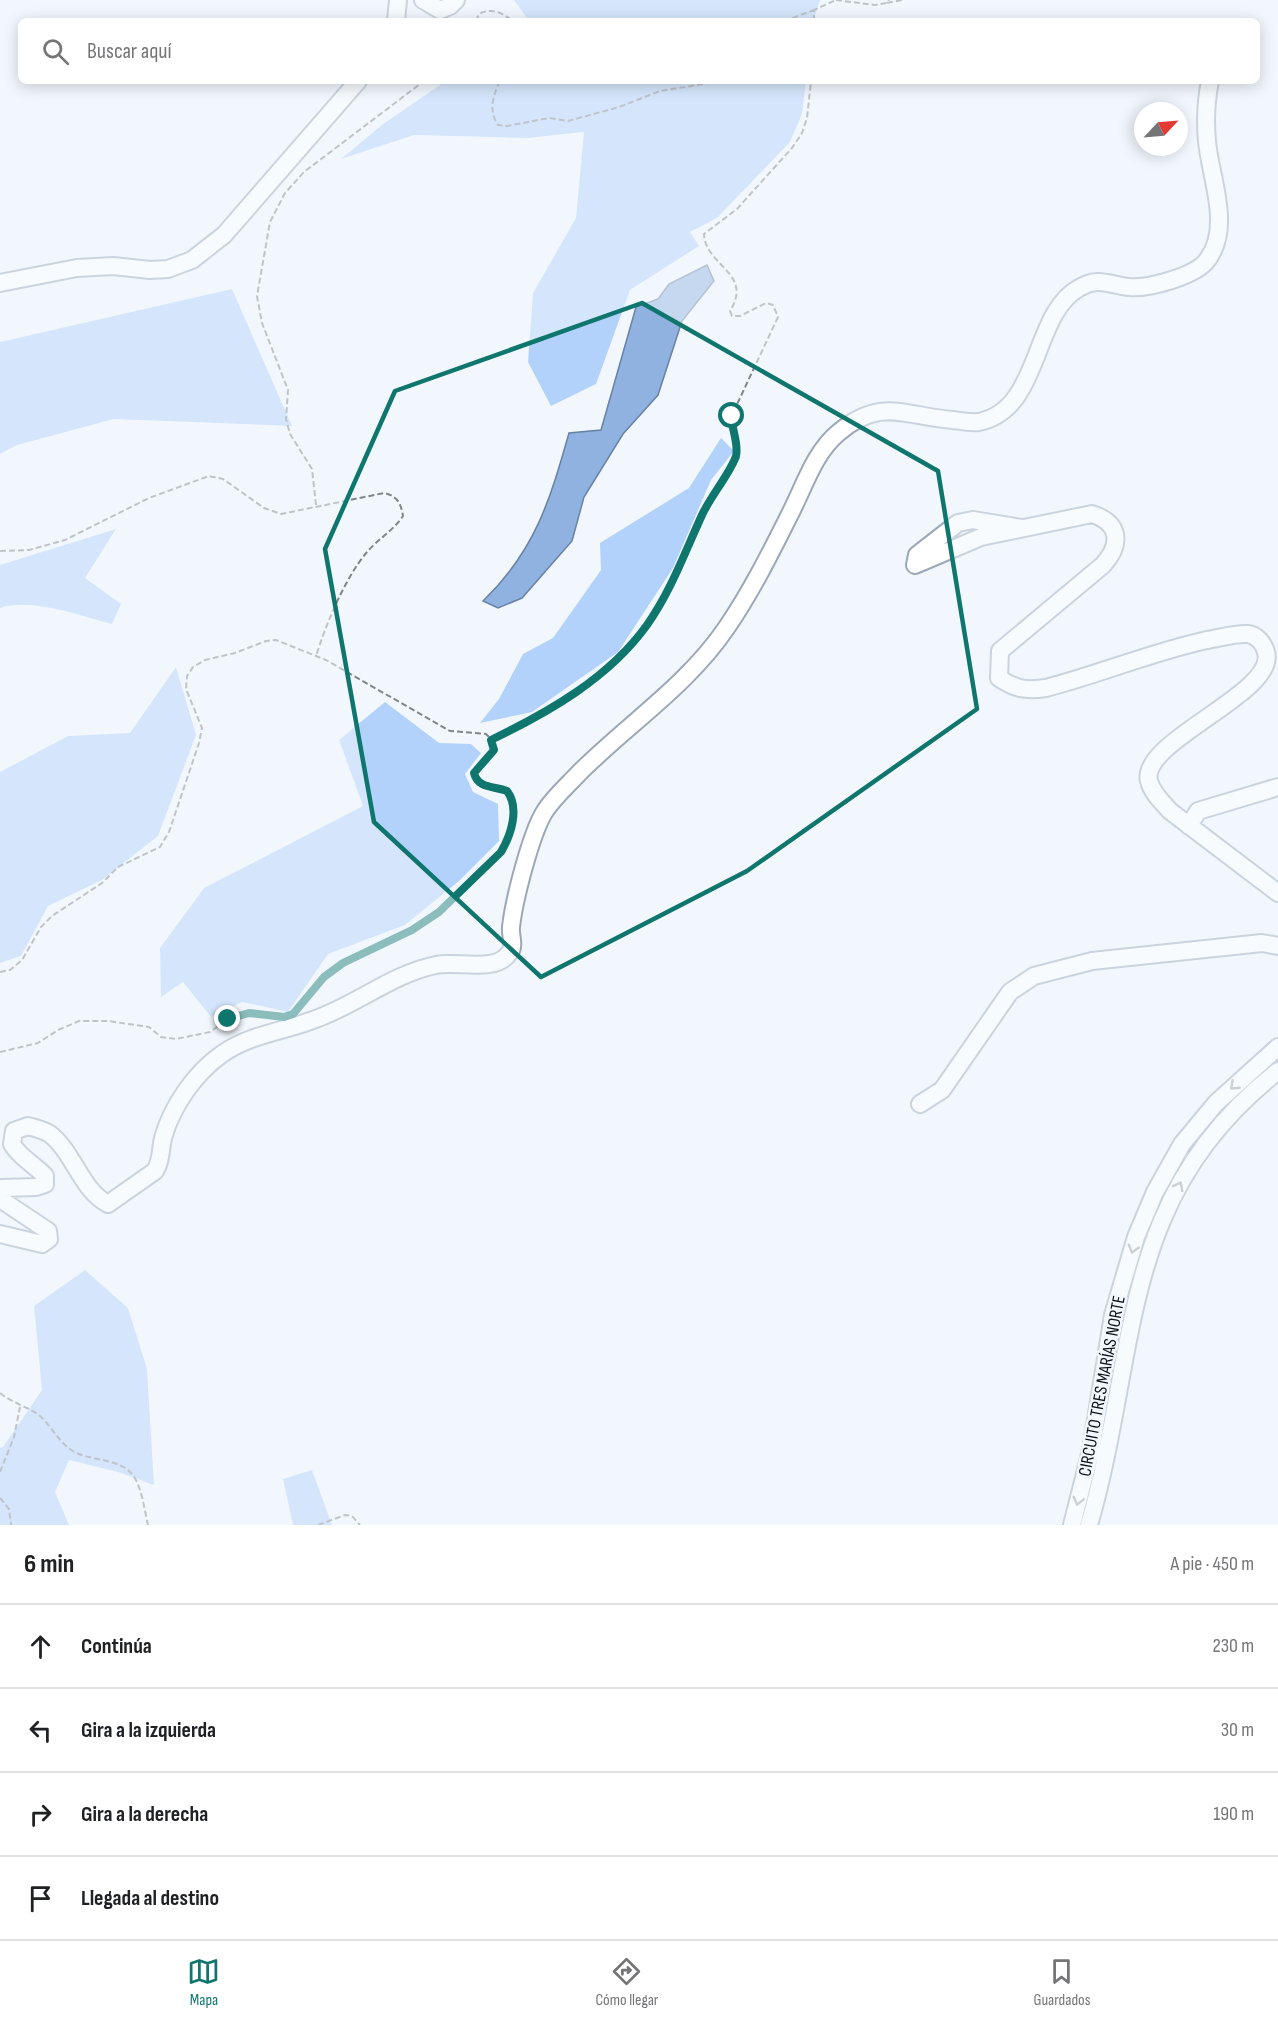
<!DOCTYPE html>
<html lang="es">
<meta charset="utf-8">
<style>
:root{--surface:#fff;--page:#f6f6f6;--text:#202124;--muted:#757577;--line:#e0e0e0;--accent:#0f766e}
body{margin:0;font-family:"Sofia Sans Condensed",sans-serif;background:var(--page);color:var(--text)}
.compass{position:absolute;left:1134px;top:102px;width:54px;height:54px;border-radius:50%;background:var(--surface);box-shadow:0 3px 15px #0003;rotate:64deg}
.stop{position:absolute;width:18px;height:18px;margin:-14px;border:4px solid #0f766e;border-radius:50%;background:#fff}
.stop.end{background:#0f766e;border-color:#fff;box-shadow:0 2px 6px #0008}
.list{margin:0;padding:0;list-style:none}
h2{display:flex;justify-content:space-between;align-items:center;height:78px;margin:0;padding:0 24px;font-size:26px}
h2 small{font-size:20px;font-weight:400;color:var(--muted)}
.list li{display:grid;grid-template-columns:39px 1fr auto;gap:18px;align-items:center;box-sizing:border-box;height:84px;padding:0 24px;border-top:2px solid var(--line)}
.list b{display:block;font-size:22px;white-space:nowrap}
.list em{font-size:20px;font-style:normal;color:var(--muted)}
.icon{flex:none;width:33px;height:33px;fill:none;stroke:currentColor;stroke-width:2;stroke-linecap:round;stroke-linejoin:round}
.map{position:relative;flex:none;width:1278px;height:1525px;overflow:hidden}
.search{position:absolute;background:var(--surface);box-shadow:0 3px 15px #0003;left:18px;right:18px;top:18px;height:66px;display:flex;align-items:center;gap:15px;box-sizing:border-box;padding:0 21px;border-radius:9px;color:var(--muted);font-size:22px}
.sheet{height:414px;background:var(--surface)}
nav{display:flex;justify-content:space-around;align-items:center;box-sizing:border-box;height:84px;border-top:2px solid var(--line);background:var(--surface);font-size:16px;color:var(--muted)}
nav a{display:grid;justify-items:center;gap:3px}
nav .on{color:var(--accent)}
.map>svg:first-child{display:block}
.green{fill:#b2d1fb}
.water{fill:#8fb2e1;stroke:#6882a5;stroke-width:1.5}
.lines{fill:none;stroke-linecap:round;stroke-linejoin:round}
.minor-casing{stroke:#9ba8b8;stroke-width:20}
.path{stroke:#81868d;stroke-width:2;stroke-dasharray:6 3;stroke-linecap:butt}
.minor{stroke:#fff;stroke-width:16}
.oneway{stroke:#9ea0a3}
.route{stroke:#0f766e;stroke-width:8}
.marked{fill:none;stroke:#0f766e;stroke-width:4.5;stroke-linejoin:round}
.labels{text-anchor:middle;dominant-baseline:central;stroke-width:5;stroke-linejoin:round;paint-order:stroke}
.street-label{font-size:18px;fill:#0d1218;stroke:#f2f7fe}
</style>
<div class="map">
<svg width="1278" height="1525" viewBox="0 0 1278 1525">
<rect width="100%" height="100%" fill="#f2f7fe"/>
<path class="green" d="M 514,0 L 820,0 L 813,21 L 529,21 Z
M 446,81 L 806,81 L 802,114 L 790,142 L 717,218 L 690,232 L 699,246 L 630,290 L 596,384 L 551,406 L 528,362 L 533,293 L 576,218 L 584,132 L 528,138 L 414,135 L 341,159 L 383,124 Z
M 232,289 L 292,426 L 114,419 L 17,445 L 0,454 L 0,342 Z
M 721,438 L 734,451 L 711,480 L 673,568 L 618,652 L 532,712 L 480,723 L 499,699 L 523,654 L 553,638 L 601,570 L 600,543 L 689,488 Z
M 116,529 L 85,578 L 121,604 L 112,624 C 81,616 30,597 0,608 L 0,565 Z
M 176,667 L 196,735 L 158,836 L 102,880 L 48,906 L 21,956 L 0,963 L 0,772 L 68,736 L 130,733 Z
M 385,702 L 439,743 L 471,744 L 481,753 L 465,774 L 473,792 L 498,804 L 499,841 L 459,881 L 405,925 L 328,954 L 288,1012 L 242,1002 L 211,1017 L 183,982 L 161,997 L 160,948 L 204,888 L 363,806 L 339,740 Z
M 85,1270 L 128,1308 L 147,1369 L 154,1485 L 118,1472 L 69,1460 L 55,1492 L 69,1525 L 0,1525 L 0,1448 L 3,1447 L 42,1390 L 34,1306 Z
M 312,1470 L 332,1525 L 293,1525 L 283,1479 Z"/>
<path class="water" d="M 707,265 L 714,281 L 682,321 L 658,395 L 623,434 L 584,497 L 572,541 L 522,598 L 498,608 L 483,601 C 535,551 550,500 569,433 L 601,430 L 636,307 L 658,299 L 669,284 Z"/>
<g class="lines">
<g class="minor-casing">
<path id="minor" d="M 423,0 L 440,10 L 450,6 L 456,0
M 396,21 L 398,0
M 0,283 L 77,268 L 113,266 L 150,270 L 168,269 L 192,260 L 224,235 L 358,81
M 1022,528 L 973,520 L 958,523 L 917,555 L 915,565 L 981,537 L 1092,514 C 1120,523 1122,544 1103,565 L 1000,651 L 999,678 C 1015,689 1026,691 1046,688 C 1100,674 1152,652 1207,640 C 1220,638 1235,633 1248,634 C 1257,635 1264,644 1266,652 C 1278,693 1139,741 1149,781 C 1152,793 1162,802 1170,811 L 1278,893
M 1189,826 L 1198,811 L 1278,787
M 920,1104 L 942,1090 L 1010,992 L 1034,976 L 1092,961 L 1262,943 L 1278,946
M 0,1234 L 42,1244 L 49,1239 L 48,1231 L 0,1199 L 2,1188 L 36,1187 L 45,1184 L 45,1176 C 34,1164 20,1158 12,1144 L 14,1131 L 28,1126 C 35,1128 44,1130 50,1134 C 74,1153 81,1190 108,1204 L 155,1171 C 162,1160 160,1150 163,1138 C 172,1106 195,1073 222,1054 C 249,1035 280,1032 310,1021 C 354,1007 391,974 436,965 C 457,960 496,974 510,952 C 515,945 510,935 511,927 C 514,900 531,833 545,811 C 554,797 568,785 579,773 C 628,724 688,685 727,627 C 751,592 771,552 790,514 C 804,487 814,453 838,433 C 882,396 906,417 953,420 C 960,421 971,423 979,422 C 1041,410 1032,314 1079,288 C 1099,276 1109,285 1129,287 C 1148,289 1197,276 1208,259 C 1232,226 1210,177 1207,141 C 1205,120 1206,101 1210,81
M 1072,1525 L 1091,1450 L 1113,1315 L 1136,1237 L 1155,1192 L 1182,1144 L 1216,1103 L 1278,1047
M 1089,1525 C 1140,1348 1116,1199 1278,1071"/>
</g>
<path class="path" d="M 836,0 L 875,5 L 887,3 L 889,0
M 887,3 L 902,0
M 476,21 L 479,14 C 492,7 502,13 513,21
M 784,21 L 814,10
M 814,21 L 814,10 L 836,0
M 500,81 C 493,96 488,110 498,125 L 507,126 L 549,118 L 568,121 L 619,107 L 660,91 L 722,81
M 316,505 L 312,469 L 290,434 L 286,419 L 288,390 L 262,323 L 257,296 L 270,222 L 285,193 L 304,172 L 424,81
M 0,551 L 29,550 L 65,540 L 149,498 L 209,476 L 223,479 L 264,508 L 281,514 L 384,493 C 397,496 401,503 403,516 C 393,531 378,539 367,552 C 345,578 326,624 316,656
M 491,739 L 527,723 L 580,689 L 617,661 L 647,624 L 683,562 L 703,513 L 733,462 L 737,454 L 732,415 L 778,317 L 773,305 L 766,303 L 740,316 L 732,316 L 730,311 C 754,273 705,266 704,234 L 737,209 L 792,148 L 802,133 L 807,118 L 811,81
M 0,972 L 10,970 L 22,960 L 41,927 L 52,916 L 102,883 L 118,867 L 160,847 L 169,832 L 199,743 L 202,728 L 186,689 L 187,676 L 193,667 L 205,660 L 235,653 L 266,641 L 276,640 L 326,660 L 450,731 L 486,734 L 491,739 L 493,750 L 474,773 C 478,789 494,786 507,791 C 520,808 511,835 501,852 L 439,912 L 412,930 L 343,963 L 324,977 L 300,1008
M 0,1052 L 38,1043 L 58,1030 L 79,1021 L 108,1021 L 149,1027 L 161,1037 L 176,1039 L 210,1032 L 228,1019 L 249,1013 L 270,1016
M 0,1393 C 12,1403 29,1407 40,1416 C 53,1428 62,1448 79,1454 C 94,1460 120,1460 131,1473 C 142,1485 144,1509 148,1525
M 0,1472 L 14,1437 L 20,1407
M 0,1498 L 9,1509 L 11,1525
M 318,1525 L 345,1515 L 352,1516 L 360,1525"/>
<use href="#minor" class="minor"/>
</g>
<defs><path id="oneway-chevron" d="M-2-3.5L2.5 0L-2 3.5" fill="none" stroke-width="1.6" stroke-linecap="round" stroke-linejoin="round" transform="scale(1.5)"/></defs>
<g class="oneway">
<use href="#oneway-chevron" transform="translate(1234 1086) rotate(137)"/>
<use href="#oneway-chevron" transform="translate(1179 1186) rotate(-62)"/>
<use href="#oneway-chevron" transform="translate(1133 1249) rotate(106)"/>
<use href="#oneway-chevron" transform="translate(1078 1501) rotate(104)"/>
</g>
<g class="lines">
<path class="route" d="M 228,1019 L 249,1013 L 284,1017 L 293,1014 L 324,977 L 343,963 L 412,930 L 439,912 L 501,852 C 511,835 520,808 507,791 C 494,786 478,789 474,773 L 494,750 L 491,740 C 549,712 609,678 647,625 C 671,591 685,552 702,515 C 710,497 731,472 736,456 C 739,443 731,429 732,416"/>
</g>
<path d="M0 0H1278V1525H0ZM 642,303 L 938,471 L 977,709 L 747,871 L 541,977 L 374,822 L 325,549 L 395,391 Z" fill="#f2f7fe" fill-opacity=".55" fill-rule="evenodd"/>
<path class="marked" d="M 642,303 L 938,471 L 977,709 L 747,871 L 541,977 L 374,822 L 325,549 L 395,391 Z"/>
<g class="labels">
<g class="street-label">
<text transform="translate(1102 1386) rotate(-79)">CIRCUITO TRES MARÍAS NORTE</text>
</g>
</g>
</svg>
<svg class="compass" viewBox="-18 -18 36 36"><path d="M0-13l5 13h-10z" fill="#e53935"/><path d="M0 13l5-13h-10z" fill="#757577"/></svg>
<div class="stop" style="left:732px;top:416px"></div>
<div class="stop end" style="left:228px;top:1019px"></div>
<div class="search"><svg class="icon" aria-label="search" viewBox="0 0 24 24"><circle cx="10" cy="10" r="6"/><path d="M15 15l6 6"/></svg>Buscar aquí</div>
</div>
<section class="sheet">
<h2>6 min<small>A pie · 450 m</small></h2>
<ul class="list">
<li><svg class="icon" aria-label="ahead" viewBox="0 0 24 24"><path d="M12 20V5M6 11l6-6 6 6"/></svg><div><b>Continúa</b></div><em>230 m</em></li>
<li><svg class="icon" aria-label="left" viewBox="0 0 24 24"><path d="M17 20v-9H6M10 6l-5 5 5 5"/></svg><div><b>Gira a la izquierda</b></div><em>30 m</em></li>
<li><svg class="icon" aria-label="right" viewBox="0 0 24 24"><path d="M7 20v-9h11M14 6l5 5-5 5"/></svg><div><b>Gira a la derecha</b></div><em>190 m</em></li>
<li><svg class="icon" aria-label="arrive" viewBox="0 0 24 24"><path d="M6 21V4h12l-3 4 3 4H6"/></svg><div><b>Llegada al destino</b></div></li>
</ul>
</section>
<nav>
<a class="on"><svg class="icon" aria-label="map" viewBox="0 0 24 24"><path d="M3 6l6-2 6 2 6-2v14l-6 2-6-2-6 2zM9 4v14M15 6v14"/></svg>Mapa</a>
<a><svg class="icon" aria-label="directions" viewBox="0 0 24 24"><path d="M12 3l9 9-9 9-9-9zM9 14v-3h6M13 9l2 2-2 2"/></svg>Cómo llegar</a>
<a><svg class="icon" aria-label="saved" viewBox="0 0 24 24"><path d="M7 4h10v16l-5-4-5 4z"/></svg>Guardados</a>
</nav>
